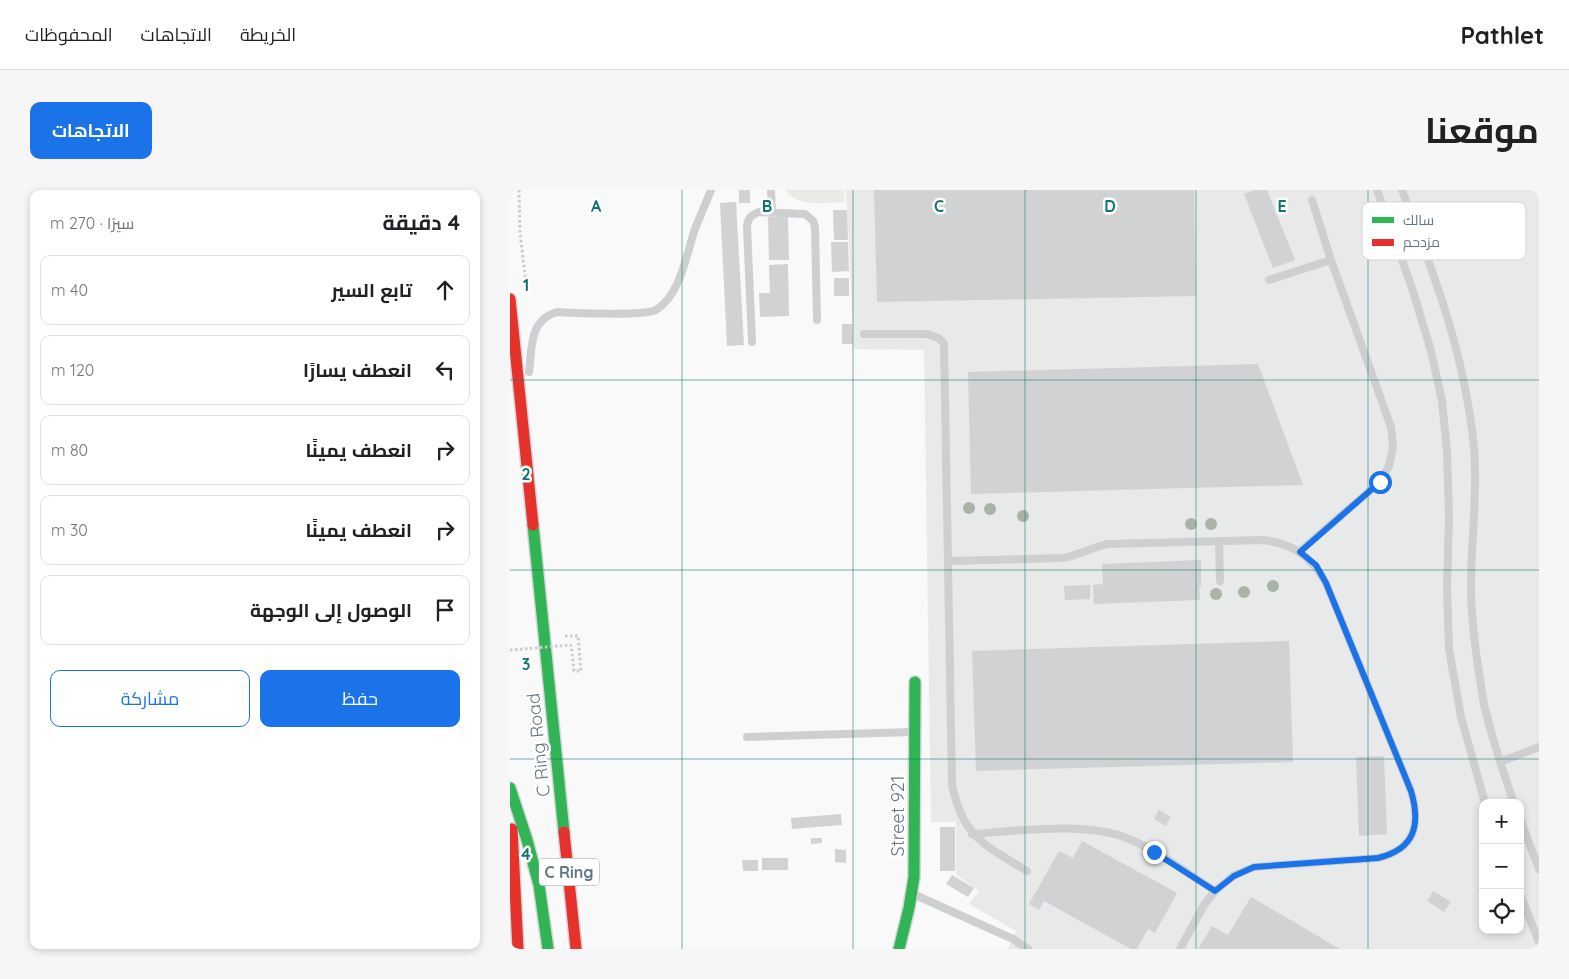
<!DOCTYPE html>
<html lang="ar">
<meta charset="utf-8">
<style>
:root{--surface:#fff;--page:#f6f6f6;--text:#202124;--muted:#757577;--line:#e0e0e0;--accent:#1a73e8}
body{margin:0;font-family:Quicksand,Cairo,sans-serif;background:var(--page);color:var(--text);direction:rtl}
.controls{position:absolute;right:15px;bottom:15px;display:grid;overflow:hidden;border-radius:10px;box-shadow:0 2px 8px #0003}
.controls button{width:45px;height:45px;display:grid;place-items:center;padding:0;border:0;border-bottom:1px solid var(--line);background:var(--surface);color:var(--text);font:25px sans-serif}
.stop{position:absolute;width:15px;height:15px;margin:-11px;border:4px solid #1a73e8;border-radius:50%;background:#fff}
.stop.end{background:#1a73e8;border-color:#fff;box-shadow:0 1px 5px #0008}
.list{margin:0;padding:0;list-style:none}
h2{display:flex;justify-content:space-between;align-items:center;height:65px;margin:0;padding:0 20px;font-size:21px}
h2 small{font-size:16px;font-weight:400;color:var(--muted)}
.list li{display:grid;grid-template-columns:32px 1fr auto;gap:15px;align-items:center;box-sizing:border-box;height:70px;margin:0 10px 10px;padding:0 10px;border:1px solid var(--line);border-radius:10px}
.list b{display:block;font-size:19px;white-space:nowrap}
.list em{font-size:16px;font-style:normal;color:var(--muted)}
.actions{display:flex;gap:10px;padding:15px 20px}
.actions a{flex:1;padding:11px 0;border:1px solid var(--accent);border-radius:10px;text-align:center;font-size:18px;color:var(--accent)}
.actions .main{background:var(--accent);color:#fff}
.icon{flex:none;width:28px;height:28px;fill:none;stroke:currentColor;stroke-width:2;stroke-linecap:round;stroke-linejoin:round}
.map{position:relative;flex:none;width:1029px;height:759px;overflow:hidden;direction:ltr;border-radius:10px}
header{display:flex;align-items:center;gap:30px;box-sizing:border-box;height:70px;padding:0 25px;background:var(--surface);border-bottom:1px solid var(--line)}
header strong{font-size:24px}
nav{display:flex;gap:28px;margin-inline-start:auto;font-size:18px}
.intro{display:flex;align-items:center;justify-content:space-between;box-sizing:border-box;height:120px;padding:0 30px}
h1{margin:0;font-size:35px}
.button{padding:12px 22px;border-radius:10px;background:var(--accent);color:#fff;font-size:18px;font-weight:700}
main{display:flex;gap:30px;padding:0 30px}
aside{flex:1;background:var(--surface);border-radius:10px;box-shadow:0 2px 8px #0003}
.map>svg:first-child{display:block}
.built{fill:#e8e9e9;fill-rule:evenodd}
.green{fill:#e8ebe6}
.building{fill:#d0d2d3}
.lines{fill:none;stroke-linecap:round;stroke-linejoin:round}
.fast-casing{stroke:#d5d6d7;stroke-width:14}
.jam-casing{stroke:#d5d6d7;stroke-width:14}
.path{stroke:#cbcccd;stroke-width:3;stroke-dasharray:2.5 2.5;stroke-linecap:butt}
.lane{stroke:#cecfd0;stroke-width:8}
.fast{stroke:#30b455;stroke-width:11}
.jam{stroke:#e5322d;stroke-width:11}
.path-bridge{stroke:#cbcccd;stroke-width:3;stroke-dasharray:2.5 2.5;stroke-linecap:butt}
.tree{fill:#a9b3a7}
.route{stroke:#1a73e8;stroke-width:6}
.grid{fill:none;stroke:#0f766e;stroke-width:1;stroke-opacity:0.55}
.labels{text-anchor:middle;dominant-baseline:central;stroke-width:5;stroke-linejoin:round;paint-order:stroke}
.shield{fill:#fff;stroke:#939fa8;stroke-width:1}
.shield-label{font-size:16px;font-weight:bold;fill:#657683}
.street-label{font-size:18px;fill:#657683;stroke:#fff}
.key{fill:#fff;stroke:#d1d6da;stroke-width:1}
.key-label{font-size:14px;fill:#657683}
.grid-label{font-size:16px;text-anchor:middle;font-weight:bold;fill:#0f766e;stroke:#fff;stroke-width:5;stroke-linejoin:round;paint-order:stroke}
</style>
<header>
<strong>Pathlet</strong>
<nav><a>الخريطة</a><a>الاتجاهات</a><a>المحفوظات</a></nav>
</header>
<div class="intro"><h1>موقعنا</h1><a class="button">الاتجاهات</a></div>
<main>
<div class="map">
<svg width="1029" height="759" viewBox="0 0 1029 759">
<rect width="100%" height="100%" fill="#f9f9f9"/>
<path class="built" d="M 336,0 L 1029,0 L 1029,759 L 498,759 L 506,741 L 459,714 L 469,701 L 446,685 L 446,632 L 421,632 L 414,160 L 344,159 ZM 973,613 L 1010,613 L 1010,740 L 973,740 Z"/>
<path class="green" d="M 275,0 L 334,0 L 335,12 C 315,13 288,18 275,0 Z"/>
<path class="building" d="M 229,0 L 240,0 L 240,13 L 229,13 Z
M 364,0 L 684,0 L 686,106 L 367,112 Z
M 744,0 L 757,0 L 785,70 L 763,78 L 734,4 Z
M 226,12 L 234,155 L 217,156 L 210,13 Z
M 323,20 L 337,20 L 338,50 L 324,50 Z
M 258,27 L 278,27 L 279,70 L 259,70 Z
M 321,52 L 338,52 L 339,81 L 322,82 Z
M 278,74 L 279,126 L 250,127 L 249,103 L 260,103 L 259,75 Z
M 324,88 L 339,88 L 339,106 L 324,106 Z
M 332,134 L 342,134 L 343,154 L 332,154 Z
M 748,174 L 793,295 L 461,304 L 458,182 Z
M 691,370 L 691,396 L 689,397 L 690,410 L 584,414 L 583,395 L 593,394 L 592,374 Z
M 580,395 L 580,409 L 555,410 L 554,396 Z
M 779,451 L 783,572 L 466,581 L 462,461 Z
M 874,566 L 877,644 L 849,646 L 846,567 Z
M 649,620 L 661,627 L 656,636 L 644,629 Z
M 331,624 L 332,635 L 282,639 L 281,628 Z
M 430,637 L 445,637 L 445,681 L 430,681 Z
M 301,648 L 312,648 L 312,653 L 301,654 Z
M 572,651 L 667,703 L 645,743 L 638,739 L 627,759 L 621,759 L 534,711 L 529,720 L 519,714 L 549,661 L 563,668 Z
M 325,659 L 336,660 L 336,673 L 325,672 Z
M 252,668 L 278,668 L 278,680 L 252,680 Z
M 232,670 L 248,670 L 248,681 L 233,681 Z
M 442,685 L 464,698 L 458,707 L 436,694 Z
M 923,701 L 941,712 L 934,722 L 917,711 Z
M 741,707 L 830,759 L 688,759 L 702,736 L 718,745 Z"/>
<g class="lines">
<g class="fast-casing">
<path id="fast" d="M 23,335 L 54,642
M 0,598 L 17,650 L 29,695 L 38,759
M 389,759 L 399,718 L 404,687 L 405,492"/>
</g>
<g class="jam-casing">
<path id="jam" d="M 0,109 L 23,335
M 2,639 L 8,759
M 54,642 L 66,759"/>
</g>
<path class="path" d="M 9,0 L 10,42 L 16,94
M 55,446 L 68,446 L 71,481 L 64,481 L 61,455"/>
<path class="lane" d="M 261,0 L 262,23
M 867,0 L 902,98 L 921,161 L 932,211 L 937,261 L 939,327 L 937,396 L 939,459 L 951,527 L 975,613
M 892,0 C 925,86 955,165 964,258 C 968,304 961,349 961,395 C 961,426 965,458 970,489 C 972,501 973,514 977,526 C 984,556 994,584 1004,613
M 759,90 L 821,70
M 354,144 L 417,144 L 429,148 L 434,154 L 442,594 C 452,647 475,655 517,681
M 242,152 L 237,36 C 238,28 241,25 249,22 L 295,24 L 303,31 L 305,37 L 307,130
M 19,182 C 22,158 19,130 47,122 C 63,123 136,126 146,120 C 171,104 176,65 185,39 C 190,26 196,13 201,0
M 709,351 L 710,391
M 790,361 L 870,292 L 879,276 L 883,257 L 881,237 L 821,70 L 802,10
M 439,371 L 552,368 C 568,366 582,357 598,354 L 753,350 C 785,354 800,366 816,393 L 901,601 C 911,635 905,659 868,668 L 744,677 L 723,686 L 705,701 L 694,715 L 670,759
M 237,547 L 403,542
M 990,572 L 1029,557
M 1010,629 L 1029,679
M 462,644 C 508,641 578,631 619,649 C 650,662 677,683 705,701
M 403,704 L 503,749 L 518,759
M 1010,704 L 1029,752"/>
<use href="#fast" class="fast"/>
<use href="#jam" class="jam"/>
<path class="path-bridge" d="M 0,460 L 61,455"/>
</g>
<g class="tree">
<circle cx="459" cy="318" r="6"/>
<circle cx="480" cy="319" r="6"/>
<circle cx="513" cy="326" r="6"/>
<circle cx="681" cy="334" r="6"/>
<circle cx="701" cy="334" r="6"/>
<circle cx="763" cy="396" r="6"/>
<circle cx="734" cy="402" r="6"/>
<circle cx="706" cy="404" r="6"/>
</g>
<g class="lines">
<path class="route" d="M 644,662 L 705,701 L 724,686 L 744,677 L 868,668 C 905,659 911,635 901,601 L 816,393 L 806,375 L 790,362 L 870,292"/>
</g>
<path class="grid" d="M 172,0 L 172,759M 343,0 L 343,759M 515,0 L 515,759M 686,0 L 686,759M 858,0 L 858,759M 0,190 L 1029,190M 0,380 L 1029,380M 0,569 L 1029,569"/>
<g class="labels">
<rect class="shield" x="29" y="668.5" width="60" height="27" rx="4"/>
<g class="shield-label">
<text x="59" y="682">C Ring</text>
</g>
<g class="street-label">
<text transform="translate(28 555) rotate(-96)">C Ring Road</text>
<text transform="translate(387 626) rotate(-90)">Street 921</text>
</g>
</g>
<rect x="852" y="12" width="164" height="58" rx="8" class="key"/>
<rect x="862" y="27" width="22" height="6" fill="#30b455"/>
<rect x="862" y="49" width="22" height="7" fill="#e5322d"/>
<g class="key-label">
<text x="893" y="35">سالك</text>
<text x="893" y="57">مزدحم</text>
</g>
<g class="grid-label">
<text x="86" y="22">A</text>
<text x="257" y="22">B</text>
<text x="429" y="22">C</text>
<text x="600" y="22">D</text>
<text x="772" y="22">E</text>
<text x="16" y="101">1</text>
<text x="16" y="290">2</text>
<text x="16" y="480">3</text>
<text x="16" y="670">4</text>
</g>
</svg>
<div class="controls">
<button>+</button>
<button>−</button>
<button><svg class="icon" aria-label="locate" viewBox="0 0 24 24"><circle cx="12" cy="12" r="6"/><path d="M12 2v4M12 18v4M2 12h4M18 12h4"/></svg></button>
</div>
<div class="stop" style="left:870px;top:292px"></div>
<div class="stop end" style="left:644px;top:662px"></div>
</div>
<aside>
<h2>4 دقيقة<small>سيرًا · 270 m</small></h2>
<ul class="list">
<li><svg class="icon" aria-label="ahead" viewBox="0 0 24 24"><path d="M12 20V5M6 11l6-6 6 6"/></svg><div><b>تابع السير</b></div><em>40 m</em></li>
<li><svg class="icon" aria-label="left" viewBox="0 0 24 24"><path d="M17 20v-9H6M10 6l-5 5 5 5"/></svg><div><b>انعطف يسارًا</b></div><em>120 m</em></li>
<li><svg class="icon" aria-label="right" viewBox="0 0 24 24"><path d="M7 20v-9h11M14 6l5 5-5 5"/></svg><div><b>انعطف يمينًا</b></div><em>80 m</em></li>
<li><svg class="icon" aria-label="right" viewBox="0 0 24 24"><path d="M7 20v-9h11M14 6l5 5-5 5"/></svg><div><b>انعطف يمينًا</b></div><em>30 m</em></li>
<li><svg class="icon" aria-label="arrive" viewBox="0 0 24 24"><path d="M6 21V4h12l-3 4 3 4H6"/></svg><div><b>الوصول إلى الوجهة</b></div></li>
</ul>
<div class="actions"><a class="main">حفظ</a><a>مشاركة</a></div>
</aside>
</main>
